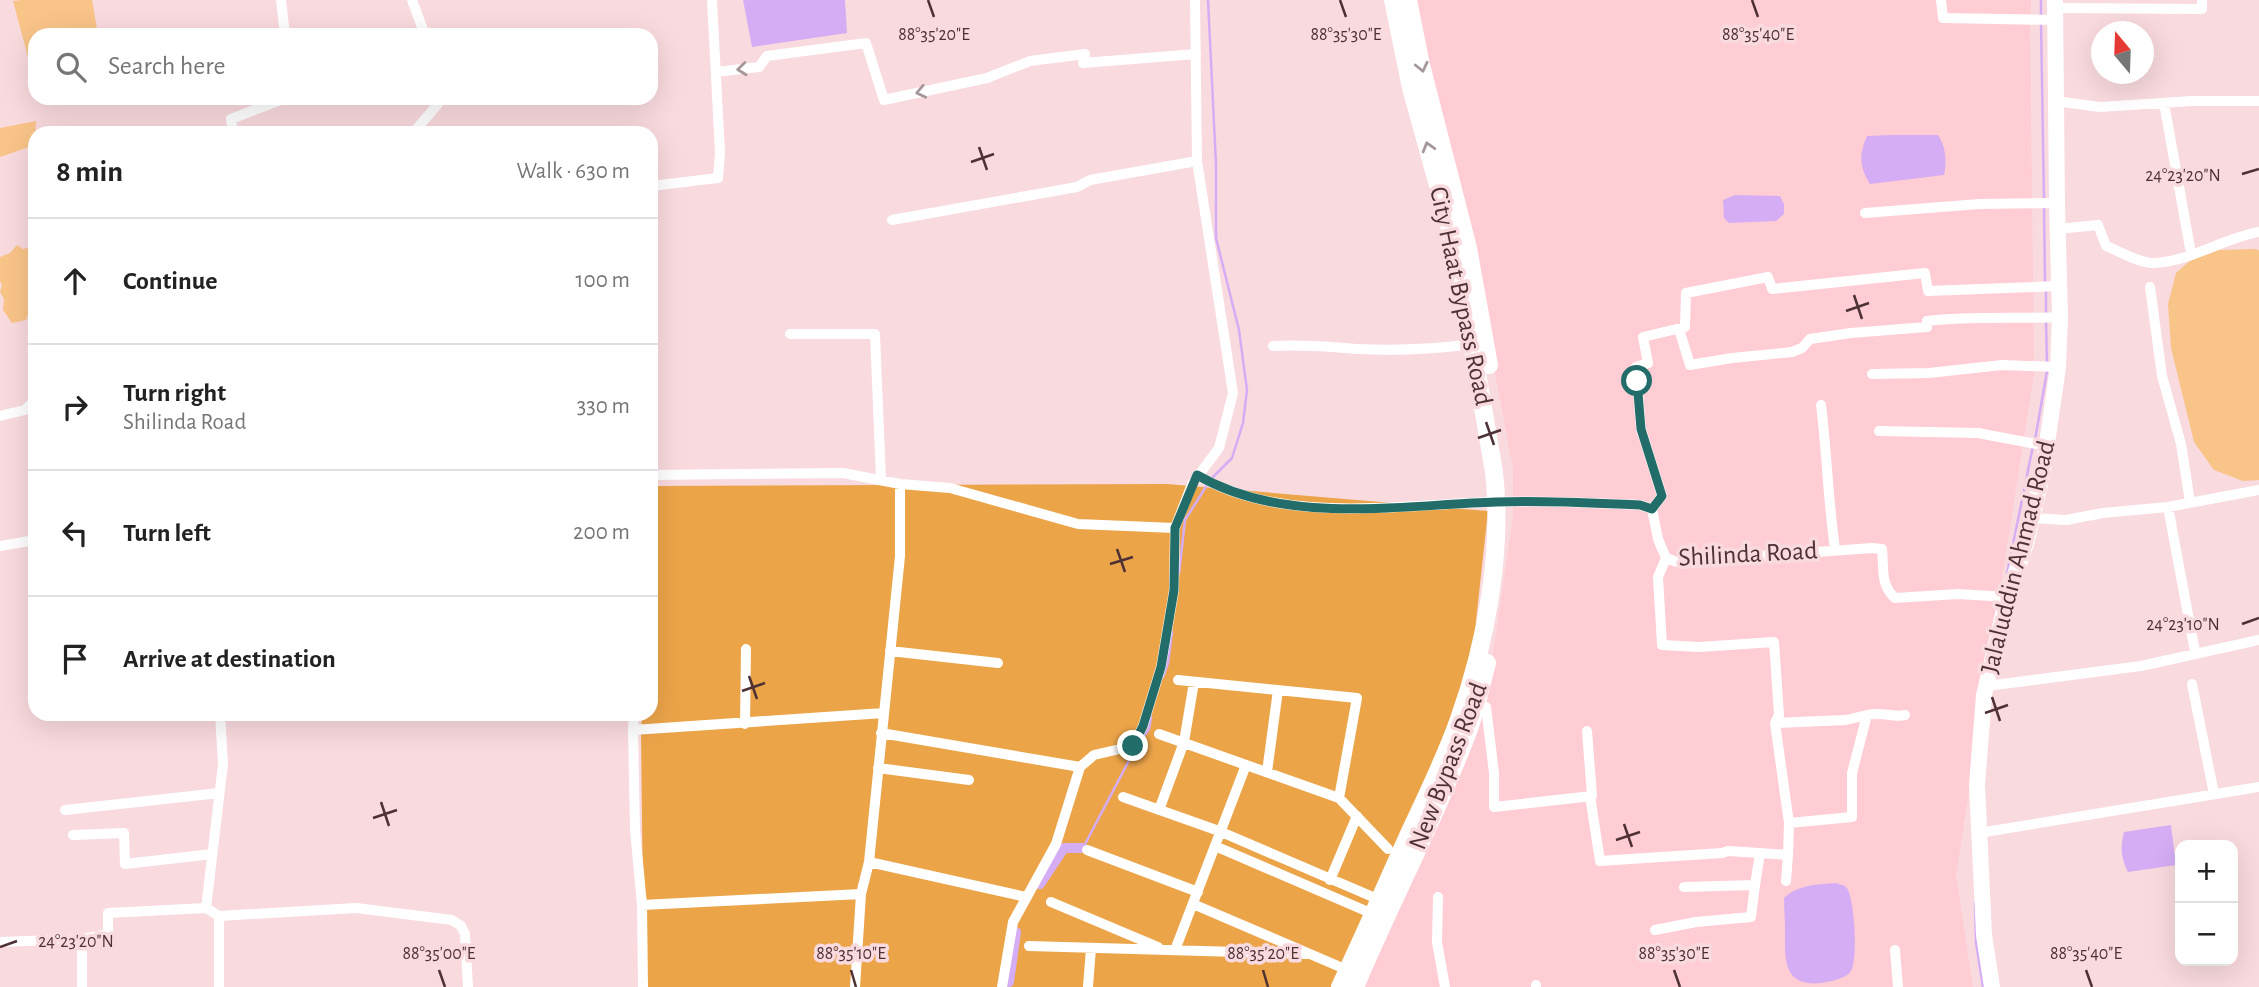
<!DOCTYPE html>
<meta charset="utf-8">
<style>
:root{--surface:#fff;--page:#f6f6f6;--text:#222;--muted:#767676;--line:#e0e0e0}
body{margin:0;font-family:"Alegreya Sans",sans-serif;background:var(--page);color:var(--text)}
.controls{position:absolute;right:21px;bottom:21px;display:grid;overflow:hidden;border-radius:14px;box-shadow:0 7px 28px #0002}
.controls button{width:63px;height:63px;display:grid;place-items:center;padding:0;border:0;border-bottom:2px solid var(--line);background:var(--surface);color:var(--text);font:35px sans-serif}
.compass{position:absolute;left:2091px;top:21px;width:63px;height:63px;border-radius:50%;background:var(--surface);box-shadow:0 7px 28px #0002;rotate:341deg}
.stop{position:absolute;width:21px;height:21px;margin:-16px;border:5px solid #226d69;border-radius:50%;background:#fff}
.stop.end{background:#226d69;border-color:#fff;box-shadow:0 2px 7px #0008}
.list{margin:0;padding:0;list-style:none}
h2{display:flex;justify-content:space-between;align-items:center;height:91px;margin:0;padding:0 28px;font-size:30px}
h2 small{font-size:23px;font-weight:400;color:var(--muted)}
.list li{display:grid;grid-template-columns:46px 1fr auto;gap:21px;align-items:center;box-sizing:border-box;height:126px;padding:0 28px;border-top:2px solid var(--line)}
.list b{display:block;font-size:26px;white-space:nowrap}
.list p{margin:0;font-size:23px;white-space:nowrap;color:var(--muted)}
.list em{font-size:23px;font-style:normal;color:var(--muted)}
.icon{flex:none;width:38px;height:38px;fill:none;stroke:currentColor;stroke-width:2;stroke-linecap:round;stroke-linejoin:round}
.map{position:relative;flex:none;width:2259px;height:987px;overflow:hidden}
.search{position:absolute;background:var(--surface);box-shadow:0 7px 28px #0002;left:28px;top:28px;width:630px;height:77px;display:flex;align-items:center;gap:18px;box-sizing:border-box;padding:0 24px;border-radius:21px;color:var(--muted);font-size:26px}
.panel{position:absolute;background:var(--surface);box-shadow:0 7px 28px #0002;left:28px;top:126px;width:630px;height:595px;border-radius:21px}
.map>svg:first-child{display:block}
.built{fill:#ffcdd3}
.green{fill:#f9c488}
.forest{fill:#eca449}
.water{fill:#d5adf5}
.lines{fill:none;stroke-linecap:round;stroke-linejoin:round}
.stream{stroke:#d5adf5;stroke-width:2.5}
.canal{stroke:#d5adf5;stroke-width:10}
.street{stroke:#fff;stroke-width:10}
.secondary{stroke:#fff;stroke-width:16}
.primary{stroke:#fff;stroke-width:18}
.oneway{stroke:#a6989a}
.route{stroke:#226d69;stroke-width:9}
.ticks{fill:none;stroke:#4e3135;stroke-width:2.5}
.labels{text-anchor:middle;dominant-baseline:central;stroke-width:7;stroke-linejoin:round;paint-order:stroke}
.street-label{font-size:26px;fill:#4e3135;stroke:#f9dade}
.ticks-label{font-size:18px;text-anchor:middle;fill:#4e3135;stroke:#f9dade;stroke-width:7;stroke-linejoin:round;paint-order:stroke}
</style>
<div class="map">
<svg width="2259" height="987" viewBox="0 0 2259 987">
<rect width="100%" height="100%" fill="#f9dade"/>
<path class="built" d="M 1407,0 L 2031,0 L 2030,19 L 2034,373 L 1956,875 L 1973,987 L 1364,987 L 1489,680 L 1513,517 L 1513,468 L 1472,252 Z"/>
<path class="green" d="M 21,0 L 92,0 L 98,35 L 35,35 L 35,71 L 32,72 L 13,1 Z
M 36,121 L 35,145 L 0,157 L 0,128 Z
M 17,245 L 23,249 L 35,246 L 35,315 L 30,310 L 26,320 L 12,323 L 3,310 L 4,299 L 0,292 L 2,285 L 0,281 L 0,257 L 10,253 Z
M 2256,249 L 2259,251 L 2259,480 L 2243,481 L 2214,470 L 2194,442 L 2171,348 L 2168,304 L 2176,273 L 2191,260 L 2219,250 Z"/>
<path class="forest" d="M 1167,484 L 1488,511 L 1470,676 L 1340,987 L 644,987 L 641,734 L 642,714 L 651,714 L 651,579 L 657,486 Z"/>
<path class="water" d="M 743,0 L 845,0 L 847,33 L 752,47 Z
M 1891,135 L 1938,135 C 1946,147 1947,161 1944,175 L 1870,184 C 1859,167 1859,154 1867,136 Z
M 1735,195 L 1780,196 L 1784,204 L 1784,214 L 1776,221 L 1729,223 L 1724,218 L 1723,200 Z
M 2171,825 L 2176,865 L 2128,872 C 2121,858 2120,848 2124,832 Z
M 1836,883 C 1839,884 1844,885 1846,887 C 1855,896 1858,960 1851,971 C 1846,979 1831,981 1822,983 C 1782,987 1785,959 1785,930 C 1785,919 1784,908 1784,898 C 1797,885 1819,884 1836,883 Z"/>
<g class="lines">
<path class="stream" d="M 1208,0 L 1216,164 L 1216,238 L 1239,330 L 1247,390 L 1243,423 L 1232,458 L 1213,477
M 2041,0 L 2041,18
M 2041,24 L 2044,200
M 2044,206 L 2045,284
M 2046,290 L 2046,315
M 2046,322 L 2047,364
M 2035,440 L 2047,371
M 1179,573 L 1185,520 L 1207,485
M 2007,574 L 2033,446
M 1163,677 L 1168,663 L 1172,632
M 1142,739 L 1149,729 L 1151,717
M 1083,848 L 1134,751
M 1975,903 L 1976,942 L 1983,987"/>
<path class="canal" d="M 1040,884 L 1064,848 L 1083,848
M 1009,982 L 1016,932"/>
<path class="street" d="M 281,0 L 285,35
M 412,0 L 425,35
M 1941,0 L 1943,18 L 2055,20
M 2055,8 L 2202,9 L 2202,0
M 716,72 L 759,67 L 767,56 L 866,43 L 884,100 L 987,78 L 1030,61 L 1085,54 L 1083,63 L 1196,54
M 2055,101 L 2100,107 L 2192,101 L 2259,101
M 2164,103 L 2190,248
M 233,133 L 231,119 L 286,98
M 413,133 L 438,104 L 439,98
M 651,186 L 718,178 L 720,153 L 712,0
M 1865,213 L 1979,204 L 2057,203
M 892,220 L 1077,187 L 1090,180 L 1197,161
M 2058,229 L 2098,225 L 2106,246 C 2119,251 2139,263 2153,263 C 2190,262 2223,238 2259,232
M 2150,287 L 2162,376 L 2181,444 L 2190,502
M 1679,329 L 1690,365 L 1732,358 L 1792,352 L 1802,348 L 1810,339 L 1851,333 L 1927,327 L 1927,321 C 1971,316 2016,319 2060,317
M 790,334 L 875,334 L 881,479
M 1273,346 C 1302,344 1330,347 1359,349 C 1397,351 1435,349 1473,344
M 1872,374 L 1929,373 L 2002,365 L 2058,367
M 1821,405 C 1827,453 1828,501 1835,549
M 0,416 L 25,410 L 35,400
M 1879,431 L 1978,433 L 2047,446
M 651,475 L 843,473 L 900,484 L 950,488 L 1078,524 L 1175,528
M 1197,475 C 1283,526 1401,504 1496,502 C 1543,500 1592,503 1640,505 L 1652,509 L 1658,539 L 1666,558 L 1677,562 L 1872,548 L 1882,549 C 1884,567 1880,585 1895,598 L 1958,594 L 2007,597
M 2168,507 L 2195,652
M 1652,509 L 1662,496 L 1641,429 L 1636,367 L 1648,363 L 1643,337 L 1685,327 L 1686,293 L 1768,277 L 1772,289 L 1925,273 L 1928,291 L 2059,286
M 2032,518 L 2066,520 L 2103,513 L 2168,507 L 2259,490
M 0,546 L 35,540
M 1666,558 L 1658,577 L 1662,645 L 1699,647 L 1774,642 L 1779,715 L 1775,723 L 1789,823 L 1788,855 L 1760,853
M 890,651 L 998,663
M 1178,680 L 1357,698 L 1339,798
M 2192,684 L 2214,794
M 1987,686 L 2141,666 L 2259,640
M 1486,707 L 1494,773 L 1494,807 L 1592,796 L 1587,731
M 1867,715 C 1884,711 1891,718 1905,715
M 1775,723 L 1846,720 L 1867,715 L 1852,773 L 1852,817 L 1789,823
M 745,724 L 746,649
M 633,730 L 634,714
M 881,733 L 1080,767
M 1159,734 L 1339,798 L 1388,849
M 878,768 L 969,780
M 1267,772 L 1278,690
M 1590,796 L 1600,861 L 1722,853 L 1728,851 L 1760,853 L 1755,885
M 1123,797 L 1219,831 L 1380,900
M 65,810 L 219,793
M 1159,810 L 1184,742 L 1194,682
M 1979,833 L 2259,787
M 73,835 L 124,833 L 125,864 L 212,854
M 1215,846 L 1373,914
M 1087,850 L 1198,892
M 869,862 L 1026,897
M 1330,880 L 1357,816
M 1786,881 L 1788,855
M 861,894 L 642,905 L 635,830 L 633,730 L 884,713
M 1438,897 L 1437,942 L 1445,987
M 1051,902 L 1158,947
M 1193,904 L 1338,966
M 642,905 L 643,987
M 206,908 L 223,764 L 220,714
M 1655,930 L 1696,922 L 1751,917 L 1755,885 L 1684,887
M 0,942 L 82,939
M 1029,946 L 1308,954
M 1175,950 L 1246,765
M 1895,950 L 1898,987
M 1536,985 L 1536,987
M 82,987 L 82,939 L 108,934 L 108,913 L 206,908 L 219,916
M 219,987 L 219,916 L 356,908 L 452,920 L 461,926 L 465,934 L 468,987
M 855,987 L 861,894 L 869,862 L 900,556 L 900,484
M 1002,987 L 1013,922 L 1056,844 L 1080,767 L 1094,755 L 1133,746 L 1143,726 L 1161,667 L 1174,590 L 1175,528 L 1192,484 L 1219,448 L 1233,393 L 1197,161 L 1195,0
M 1088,987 L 1091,948"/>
<path class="secondary" d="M 1992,987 L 1984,935 L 1977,785 L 1984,695 L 2007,597 L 2026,544 L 2043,471 L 2058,367 L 2060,317 L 2057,203 L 2055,0"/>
<path class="primary" d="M 1408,0 L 1421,65 L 1468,248 L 1489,365
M 1340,987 C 1363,937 1386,886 1408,836 C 1426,797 1445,759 1459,719 C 1486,643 1503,552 1494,472 L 1456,250 L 1411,88 L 1393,0
M 1355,987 C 1392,899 1437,815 1470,726 C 1477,706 1481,684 1487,663"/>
</g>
<defs><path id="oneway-chevron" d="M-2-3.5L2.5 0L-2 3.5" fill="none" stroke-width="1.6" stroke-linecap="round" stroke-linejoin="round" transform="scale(1.75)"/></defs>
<g class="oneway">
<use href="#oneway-chevron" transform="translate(1422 67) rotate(77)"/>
<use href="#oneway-chevron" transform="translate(742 69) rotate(174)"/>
<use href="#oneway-chevron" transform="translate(921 92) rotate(168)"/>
<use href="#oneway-chevron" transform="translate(1428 147) rotate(-106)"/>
</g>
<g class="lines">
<path class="route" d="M 1133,746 L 1143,726 L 1161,667 L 1174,590 L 1175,528 L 1197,475 C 1285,526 1399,505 1496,502 C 1543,500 1592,503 1640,505 L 1652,509 L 1662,496 L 1641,429 L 1637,381"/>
</g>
<path class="ticks" d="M 928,0 L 934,17M 1340,0 L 1346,17M 1752,0 L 1758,17M 979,147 L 987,170M 971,162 L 994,154M 2242,174 L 2259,169M 1854,295 L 1862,319M 1846,311 L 1869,303M 1486,422 L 1494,445M 1478,438 L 1501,430M 1117,549 L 1125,572M 1110,564 L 1133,557M 2242,624 L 2259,618M 749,676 L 757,699M 742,691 L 765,683M 1992,697 L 2000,721M 1985,713 L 2008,705M 381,802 L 389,826M 373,818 L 397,810M 1624,824 L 1632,847M 1616,840 L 1640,832M 0,947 L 17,941M 439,970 L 445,987M 851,970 L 856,987M 1263,970 L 1268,987M 1674,970 L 1680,987M 2086,970 L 2092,987"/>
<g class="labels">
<g class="street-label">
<text transform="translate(1461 296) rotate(78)">City Haat Bypass Road</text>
<text transform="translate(1748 554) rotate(-3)">Shilinda Road</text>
<text transform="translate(2018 557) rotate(-76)">Jalaluddin Ahmad Road</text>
<text transform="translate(1448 766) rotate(-69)">New Bypass Road</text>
</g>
</g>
<g class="ticks-label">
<text x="934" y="40">88°35'20"E</text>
<text x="1346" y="40">88°35'30"E</text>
<text x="1758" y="40">88°35'40"E</text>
<text x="2183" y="181">24°23'20"N</text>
<text x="2183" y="630">24°23'10"N</text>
<text x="76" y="947">24°23'20"N</text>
<text x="439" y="959">88°35'00"E</text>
<text x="851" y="959">88°35'10"E</text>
<text x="1263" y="959">88°35'20"E</text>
<text x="1674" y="959">88°35'30"E</text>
<text x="2086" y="959">88°35'40"E</text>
</g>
</svg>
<div class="controls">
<button>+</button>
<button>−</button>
</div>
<svg class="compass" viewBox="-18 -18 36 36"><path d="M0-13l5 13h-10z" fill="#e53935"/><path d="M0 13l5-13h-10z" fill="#767676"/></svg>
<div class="stop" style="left:1637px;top:381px"></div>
<div class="stop end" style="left:1133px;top:746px"></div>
<div class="search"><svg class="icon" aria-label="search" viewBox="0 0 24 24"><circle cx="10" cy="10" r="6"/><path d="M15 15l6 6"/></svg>Search here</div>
<section class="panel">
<h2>8 min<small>Walk · 630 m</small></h2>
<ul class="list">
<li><svg class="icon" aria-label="ahead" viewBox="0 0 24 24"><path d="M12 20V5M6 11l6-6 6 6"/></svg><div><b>Continue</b></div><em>100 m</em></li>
<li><svg class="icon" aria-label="right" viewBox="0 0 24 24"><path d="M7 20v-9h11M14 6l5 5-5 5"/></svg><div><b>Turn right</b><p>Shilinda Road</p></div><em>330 m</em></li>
<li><svg class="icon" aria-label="left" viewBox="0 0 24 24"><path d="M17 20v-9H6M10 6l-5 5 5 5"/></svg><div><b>Turn left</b></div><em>200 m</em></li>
<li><svg class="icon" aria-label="arrive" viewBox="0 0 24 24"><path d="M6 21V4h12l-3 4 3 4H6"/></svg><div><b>Arrive at destination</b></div></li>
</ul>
</section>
</div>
